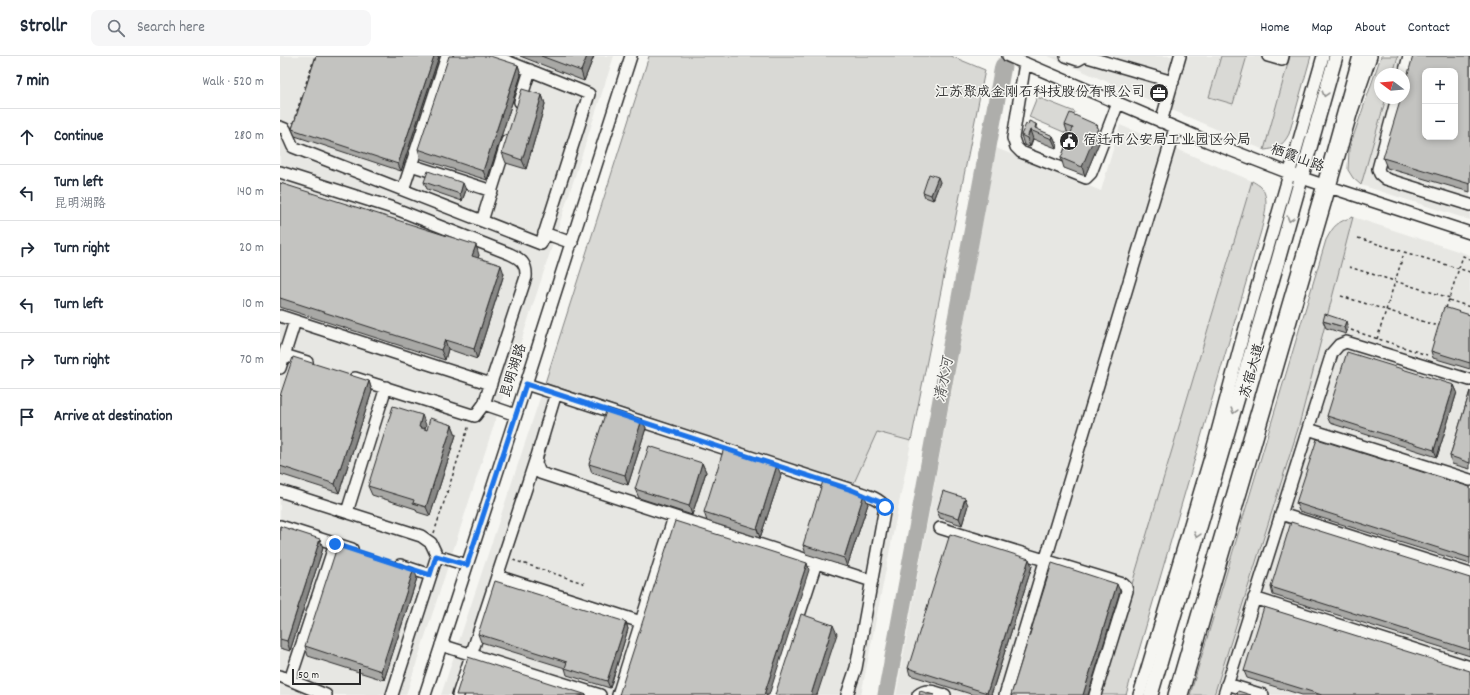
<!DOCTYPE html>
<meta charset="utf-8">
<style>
:root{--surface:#fff;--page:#f6f6f7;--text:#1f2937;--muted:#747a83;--line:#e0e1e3}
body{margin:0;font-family:Dekko,"LXGW WenKai TC",sans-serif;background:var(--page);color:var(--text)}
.controls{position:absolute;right:12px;top:12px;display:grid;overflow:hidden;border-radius:8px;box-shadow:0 2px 6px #0003}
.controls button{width:36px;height:36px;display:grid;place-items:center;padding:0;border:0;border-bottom:1px solid var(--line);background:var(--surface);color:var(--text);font:20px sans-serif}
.compass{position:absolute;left:1094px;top:12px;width:36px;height:36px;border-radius:50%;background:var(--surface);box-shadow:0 2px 6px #0003;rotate:286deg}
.scale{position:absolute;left:12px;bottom:10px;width:69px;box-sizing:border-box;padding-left:4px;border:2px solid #2b2b2b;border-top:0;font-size:11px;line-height:14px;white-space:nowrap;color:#2b2b2b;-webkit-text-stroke:3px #f6f6f2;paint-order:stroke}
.stop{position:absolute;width:12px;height:12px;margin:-9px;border:3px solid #1a73e8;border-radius:50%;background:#fff}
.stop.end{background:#1a73e8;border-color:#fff;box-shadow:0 1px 4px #0008}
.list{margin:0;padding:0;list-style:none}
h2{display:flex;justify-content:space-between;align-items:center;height:52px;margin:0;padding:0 16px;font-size:17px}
h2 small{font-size:13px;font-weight:400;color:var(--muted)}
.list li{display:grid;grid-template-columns:26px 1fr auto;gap:12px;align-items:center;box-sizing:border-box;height:56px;padding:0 16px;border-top:1px solid var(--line)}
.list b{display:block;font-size:15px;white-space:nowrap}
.list p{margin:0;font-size:13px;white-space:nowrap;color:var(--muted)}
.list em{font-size:13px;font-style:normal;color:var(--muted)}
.icon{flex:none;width:22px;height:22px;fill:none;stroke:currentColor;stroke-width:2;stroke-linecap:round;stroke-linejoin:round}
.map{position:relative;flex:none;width:1190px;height:639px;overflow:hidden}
header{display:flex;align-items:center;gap:24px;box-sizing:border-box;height:56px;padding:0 20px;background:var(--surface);border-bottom:1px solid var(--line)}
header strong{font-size:19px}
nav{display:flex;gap:22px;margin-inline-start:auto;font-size:14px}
.search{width:280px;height:36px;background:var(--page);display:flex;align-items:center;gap:10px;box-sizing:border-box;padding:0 14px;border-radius:8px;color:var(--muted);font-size:15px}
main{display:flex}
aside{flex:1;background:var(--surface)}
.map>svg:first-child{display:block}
.built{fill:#e7e7e3;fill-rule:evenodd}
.green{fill:#d9d9d5;stroke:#828280}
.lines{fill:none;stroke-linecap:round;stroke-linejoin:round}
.river{stroke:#aeaeab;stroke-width:17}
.minor-casing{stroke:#2b2b2b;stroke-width:14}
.major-casing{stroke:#2b2b2b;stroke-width:16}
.path{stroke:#2b2b2b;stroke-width:1.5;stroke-dasharray:3 3;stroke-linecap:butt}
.minor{stroke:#f6f6f2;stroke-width:11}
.major{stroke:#f6f6f2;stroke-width:13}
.wall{fill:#a8a8a5;stroke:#2b2b2b}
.shaded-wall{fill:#888886;stroke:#2b2b2b}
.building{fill:#c3c3c0;stroke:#2b2b2b;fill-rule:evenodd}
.oneway{stroke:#90908e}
.route{stroke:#1a73e8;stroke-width:5}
.labels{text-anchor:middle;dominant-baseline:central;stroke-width:3;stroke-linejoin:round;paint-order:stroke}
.poi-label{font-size:14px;fill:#2b2b2b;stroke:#f6f6f2;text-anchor:end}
.street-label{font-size:14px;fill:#2b2b2b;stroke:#f6f6f2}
.water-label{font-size:15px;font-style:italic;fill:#525251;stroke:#f6f6f2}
</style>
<header>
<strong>Strollr</strong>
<div class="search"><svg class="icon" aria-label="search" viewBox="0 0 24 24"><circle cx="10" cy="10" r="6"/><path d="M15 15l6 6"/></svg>Search here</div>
<nav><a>Home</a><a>Map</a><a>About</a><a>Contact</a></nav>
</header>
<main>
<aside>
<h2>7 min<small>Walk · 520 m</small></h2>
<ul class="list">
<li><svg class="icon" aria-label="ahead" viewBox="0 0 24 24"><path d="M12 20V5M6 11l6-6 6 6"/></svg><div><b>Continue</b></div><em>280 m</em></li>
<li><svg class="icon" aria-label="left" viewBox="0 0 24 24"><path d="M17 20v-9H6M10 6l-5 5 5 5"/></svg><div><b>Turn left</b><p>昆明湖路</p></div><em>140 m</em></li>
<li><svg class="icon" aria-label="right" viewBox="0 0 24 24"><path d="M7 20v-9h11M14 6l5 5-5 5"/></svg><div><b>Turn right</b></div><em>20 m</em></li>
<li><svg class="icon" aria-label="left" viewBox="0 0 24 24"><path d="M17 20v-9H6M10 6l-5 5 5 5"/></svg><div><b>Turn left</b></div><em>10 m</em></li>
<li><svg class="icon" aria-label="right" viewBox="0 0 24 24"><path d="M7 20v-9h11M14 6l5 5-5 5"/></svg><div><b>Turn right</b></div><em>70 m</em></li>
<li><svg class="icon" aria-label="arrive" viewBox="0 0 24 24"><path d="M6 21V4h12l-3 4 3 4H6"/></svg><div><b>Arrive at destination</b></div></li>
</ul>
</aside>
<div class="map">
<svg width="1190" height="639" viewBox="0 0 1190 639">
<rect width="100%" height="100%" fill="#f6f6f2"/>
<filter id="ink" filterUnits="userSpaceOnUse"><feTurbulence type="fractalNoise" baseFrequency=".025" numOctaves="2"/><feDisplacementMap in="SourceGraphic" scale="8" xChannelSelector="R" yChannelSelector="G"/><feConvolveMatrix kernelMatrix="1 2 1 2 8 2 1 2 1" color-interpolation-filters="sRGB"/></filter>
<g filter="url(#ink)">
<path class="built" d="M 0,0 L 334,0 L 126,639 L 0,639 Z
M 369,0 L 671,0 L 705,14 L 581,639 L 161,639 L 265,327 Z
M 768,0 L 1010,0 L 984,94 Z
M 1118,0 L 1190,0 L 1190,164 L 1081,129 L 1106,42 L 1124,42 L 1124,18 L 1113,18 ZM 1145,15 L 1175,15 L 1175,81 L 1145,81 Z
M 840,69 L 972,125 L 819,639 L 616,639 L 716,92 L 821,135 Z
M 1073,161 L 1190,199 L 1190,639 L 934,639 L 1018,373 Z"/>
<path class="green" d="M 369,0 L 671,0 L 705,14 L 631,385 L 597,376 L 573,429 L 265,327 Z
M 941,0 L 967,0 L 953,48 L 929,41 Z
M 1010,0 L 1031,0 L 1009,78 C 1003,90 996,93 984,94 Z
M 1101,0 L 1118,0 L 1113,18 L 1100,18 L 1100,42 L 1106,42 L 1081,129 L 1073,122 L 1068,114 L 1069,93 Z
M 757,41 L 795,56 L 786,77 L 749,61 Z
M 972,125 C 974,126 977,128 980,130 C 991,140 984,163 981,175 L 846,639 L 819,639 Z
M 1073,161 L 1018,373 L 934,639 L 910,639 L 1046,184 C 1054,169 1057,166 1073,161 Z"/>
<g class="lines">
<path class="river" d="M 606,639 L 723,10"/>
<g class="minor-casing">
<path id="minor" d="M 728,0 L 927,85 L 1022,122 L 1190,177
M 786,0 L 798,4 L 805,0
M 804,0 L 893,26
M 988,0 L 1002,4 L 1003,0
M 745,7 L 733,82 L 736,91 L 741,96 L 806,122 L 811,117 L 838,47
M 1124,18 L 1129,0
M 1117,42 L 1098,113 L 1100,118 L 1106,123 L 1190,149
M 240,46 L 250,14
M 881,66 L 900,0
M 0,71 L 5,73 L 13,91 L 261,188 L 309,38 L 214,0
M 131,109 L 212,135
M 0,116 L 116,153 L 230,198 C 241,203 247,208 246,221 L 204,348 L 236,359
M 123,134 L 167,0
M 202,165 L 227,85
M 264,177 L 292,187
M 0,260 L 211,328
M 4,299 L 27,306
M 0,312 L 15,265
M 75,322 L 195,360 L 204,348
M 246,328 L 572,434 C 583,438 599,441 605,451 L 576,612 L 567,639
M 276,337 L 257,400 L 256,407 L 260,417 L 592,525
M 1028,373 L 1190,424
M 0,435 L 141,480 L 151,487 L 157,500
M 67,456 L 106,331
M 1001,458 L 1190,518
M 0,470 L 72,493
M 660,472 L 843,528 L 846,531 L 847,535 L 815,639
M 120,509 L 150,519
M 217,520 L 361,566
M 974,542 L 1190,611
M 161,589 L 320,639
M 0,620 L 46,639
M 10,624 L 55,488
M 947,628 L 983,639
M 112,639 L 157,500 L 187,509
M 145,639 L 246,328 L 351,0
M 178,639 L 256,402
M 338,639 L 394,461
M 493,639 L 536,507
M 638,639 C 646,632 656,636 665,639
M 725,639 L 895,72
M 859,639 L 931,398 L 963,279 L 1043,0
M 902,639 L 1072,55 L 1091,0
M 944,639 L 1052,297 L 1059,289 L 1066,286 L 1190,324"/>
</g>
<g class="major-casing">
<path id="major" d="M 871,639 L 995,215 L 1056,0
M 895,639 L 1044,129 L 1080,0"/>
</g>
<path class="path" d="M 13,67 L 35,0
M 1078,182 L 1190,216
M 1069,211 L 1170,242
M 1061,240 L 1158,270
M 1169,244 L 1190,251
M 1166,252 L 1183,200 L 1190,203
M 1071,274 L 1147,299
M 1097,283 L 1124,197
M 154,477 L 189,369
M 233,504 L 306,528"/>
<use href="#minor" class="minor"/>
<use href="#major" class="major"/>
</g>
<path class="wall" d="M 36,0 L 159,0 L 121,115 L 15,80 L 12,73 Z
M 240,0 L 314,0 L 304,25 Z
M 1190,0 L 1190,136 L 1107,112 L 1103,102 Z
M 238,9 L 241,19 L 207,124 L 141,103 L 138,93 Z
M 262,39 L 265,48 L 246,113 L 226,107 L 222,97 Z
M 756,68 L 758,74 L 773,80 L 777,89 L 776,92 L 753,83 L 750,91 L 744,89 L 741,79 Z
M 785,69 L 817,69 L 821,82 L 805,120 L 784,112 L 781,102 L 790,79 L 788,78 Z
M 144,126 L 186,134 L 182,145 L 147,133 Z
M 660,126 L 653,144 L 645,141 L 643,136 Z
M 0,127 L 199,199 L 198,202 L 224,218 L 197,303 L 168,293 L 165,304 L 0,251 Z
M 1190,259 L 1190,313 L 1153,302 L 1151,295 Z
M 1043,265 L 1068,272 L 1066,278 L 1046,272 Z
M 89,325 L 92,335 L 59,437 L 0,418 L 0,340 Z
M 1174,329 L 1177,336 L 1157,401 L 1050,367 L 1047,360 Z
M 1190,335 L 1190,413 L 1172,408 L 1170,400 Z
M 362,363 L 366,372 L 348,429 L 312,417 L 309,408 Z
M 146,369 L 145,373 L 147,374 L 172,369 L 176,379 L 150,460 L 137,456 L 136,453 L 92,439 L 88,430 Z
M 422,407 L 426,416 L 412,459 L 359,442 L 355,433 Z
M 501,419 L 480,482 L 427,465 L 424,456 Z
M 1190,431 L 1190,508 L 1019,455 L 1016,447 Z
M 588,448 L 567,511 L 526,498 L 523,489 Z
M 688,449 L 682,469 L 660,462 L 657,455 Z
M 0,470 L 43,492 L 10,595 L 0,592 Z
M 752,510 L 711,639 L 694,639 L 630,619 L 628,612 Z
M 137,522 L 104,624 L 28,600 L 25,590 Z
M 1190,522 L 1190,600 L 993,539 L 991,531 Z
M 346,566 L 348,573 L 330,632 L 287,619 L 285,612 L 201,586 L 198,578 Z
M 964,615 L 1190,639 L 1022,639 L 967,622 Z"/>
<path class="shaded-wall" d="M 154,0 L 159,0 L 121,115 L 118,108 Z
M 307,0 L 314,0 L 304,25 L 301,15 Z
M 238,9 L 241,19 L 207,124 L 203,115 Z
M 262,39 L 265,48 L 246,113 L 242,104 Z
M 756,68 L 760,77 L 755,72 Z
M 817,69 L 821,82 L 805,120 L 802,111 Z
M 750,74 L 753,83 L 750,91 L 747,82 Z
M 773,80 L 777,89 L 776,92 L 772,83 Z
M 658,121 L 660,126 L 653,144 L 651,139 Z
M 183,127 L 186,134 L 182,145 L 180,138 Z
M 196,189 L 199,199 L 196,209 L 192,200 Z
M 221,209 L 224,218 L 197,303 L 194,293 Z
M 1066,265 L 1068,272 L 1066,278 L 1064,271 Z
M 165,284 L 168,293 L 165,304 L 161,294 Z
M 89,325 L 92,335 L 59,437 L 55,428 Z
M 1174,329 L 1177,336 L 1157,401 L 1154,394 Z
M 142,359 L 146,369 L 142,381 L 139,371 Z
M 362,363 L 366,372 L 348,429 L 345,419 Z
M 172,369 L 176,379 L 150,460 L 146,451 Z
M 422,407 L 426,416 L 412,459 L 409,450 Z
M 497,409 L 501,419 L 480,482 L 477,473 Z
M 584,438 L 588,448 L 567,511 L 564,502 Z
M 685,442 L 688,449 L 682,469 L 679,462 Z
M 40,483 L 43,492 L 10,595 L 7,585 Z
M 749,503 L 752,510 L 711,639 L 708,639 L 707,637 Z
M 527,507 L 529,514 L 489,639 L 484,639 Z
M 134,512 L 137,522 L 104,624 L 101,615 Z
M 837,528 L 840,535 L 808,639 L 803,639 Z
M 346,566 L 348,573 L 330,632 L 327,625 Z
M 553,569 L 557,578 L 537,639 L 531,639 Z"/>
<path class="building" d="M 36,0 L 154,0 L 118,108 L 12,73 Z
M 169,0 L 210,0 L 238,9 L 203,115 L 138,93 Z
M 261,0 L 307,0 L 301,15 Z
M 1133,0 L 1190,0 L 1190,128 L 1103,102 L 1121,42 L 1124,42 L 1124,32 ZM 1145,15 L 1175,15 L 1175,81 L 1145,81 Z
M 242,33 L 262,39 L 242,104 L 222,97 Z
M 790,57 L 817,69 L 816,71 L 818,72 L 802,111 L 781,102 L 793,72 L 785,69 Z
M 749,65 L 756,68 L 755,72 L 773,80 L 772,83 L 750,74 L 747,82 L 741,79 L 746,68 L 748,69 Z
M 148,115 L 183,127 L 180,138 L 144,126 Z
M 649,118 L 658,121 L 651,139 L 643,136 Z
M 0,127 L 196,189 L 192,200 L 221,209 L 194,293 L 165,284 L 161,294 L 0,242 Z
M 1164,251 L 1190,259 L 1190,307 L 1151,295 Z
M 1045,258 L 1066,265 L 1064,271 L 1043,265 Z
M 1067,296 L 1174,329 L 1154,394 L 1047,360 Z
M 13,301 L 89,325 L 55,428 L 0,410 L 0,340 Z
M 1190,335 L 1190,407 L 1170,400 Z
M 113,350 L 142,359 L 139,371 L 147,374 L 150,362 L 172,369 L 146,451 L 133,447 L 134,444 L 88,430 Z
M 327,352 L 362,363 L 345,419 L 309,408 Z
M 1037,383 L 1190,431 L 1190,502 L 1016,447 Z
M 369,390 L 422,407 L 409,450 L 355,433 Z
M 444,392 L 497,409 L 477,473 L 424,456 Z
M 543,425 L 584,438 L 564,502 L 523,489 Z
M 663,435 L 685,442 L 679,462 L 657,455 Z
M 395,465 L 527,507 L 484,639 L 339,639 Z
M 1011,466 L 1190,522 L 1190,594 L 991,531 Z
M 0,470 L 40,483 L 7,585 L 0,583 Z
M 670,478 L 749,503 L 707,637 L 628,612 Z
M 58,488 L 134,512 L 101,615 L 25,590 Z
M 772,507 L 837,528 L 803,639 L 731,639 Z
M 215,525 L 346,566 L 327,625 L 285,612 L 287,606 L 198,578 Z
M 984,551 L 1190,615 L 1190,639 L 1042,639 L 964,615 Z
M 521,558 L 553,569 L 531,639 L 495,639 Z
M 188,601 L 307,639 L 176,639 Z
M 640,635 L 654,639 L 639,639 Z
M 958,635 L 971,639 L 957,639 Z"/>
<defs><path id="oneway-chevron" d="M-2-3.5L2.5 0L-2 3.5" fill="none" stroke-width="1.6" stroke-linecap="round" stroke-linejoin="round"/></defs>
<g class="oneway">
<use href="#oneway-chevron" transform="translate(1045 38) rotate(106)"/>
<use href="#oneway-chevron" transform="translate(1010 163) rotate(106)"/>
<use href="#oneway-chevron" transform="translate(954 355) rotate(106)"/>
<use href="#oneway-chevron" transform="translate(917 479) rotate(106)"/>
</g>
</g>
<g class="lines" filter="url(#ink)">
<path class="route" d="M 55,488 L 150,519 L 156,500 L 187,509 L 246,328 L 572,434 L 600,446 L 605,451"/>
</g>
<defs>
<g id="office-disc" transform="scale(1)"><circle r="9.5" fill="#2b2b2b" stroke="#f6f6f2"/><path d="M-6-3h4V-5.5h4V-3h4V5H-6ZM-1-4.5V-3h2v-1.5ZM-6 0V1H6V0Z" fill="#fff"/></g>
<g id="civic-disc" transform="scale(1)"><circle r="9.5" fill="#2b2b2b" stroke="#f6f6f2"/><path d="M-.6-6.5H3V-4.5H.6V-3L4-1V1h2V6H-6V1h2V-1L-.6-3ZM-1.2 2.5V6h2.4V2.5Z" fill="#fff"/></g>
</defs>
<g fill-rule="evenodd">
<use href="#office-disc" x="879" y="37"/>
<use href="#civic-disc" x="789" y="85"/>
</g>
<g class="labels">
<g class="poi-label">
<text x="865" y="37">江苏聚成金刚石科技股份有限公司</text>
<text x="803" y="85" text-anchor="start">宿迁市公安局工业园区分局</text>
</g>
<g class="street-label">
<text transform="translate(1017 103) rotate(20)">栖霞山路</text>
<text transform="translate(234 315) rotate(-72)">昆明湖路</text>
<text transform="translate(973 315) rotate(-74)">苏宿大道</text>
</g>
<g class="water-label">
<text transform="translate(665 324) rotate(-79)">清水河</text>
</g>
</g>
</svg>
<div class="controls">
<button>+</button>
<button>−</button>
</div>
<svg class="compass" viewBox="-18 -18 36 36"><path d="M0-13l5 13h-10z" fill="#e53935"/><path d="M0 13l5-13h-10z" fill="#747a83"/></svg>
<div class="scale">50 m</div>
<div class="stop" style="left:605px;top:451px"></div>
<div class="stop end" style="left:55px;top:488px"></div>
</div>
</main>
